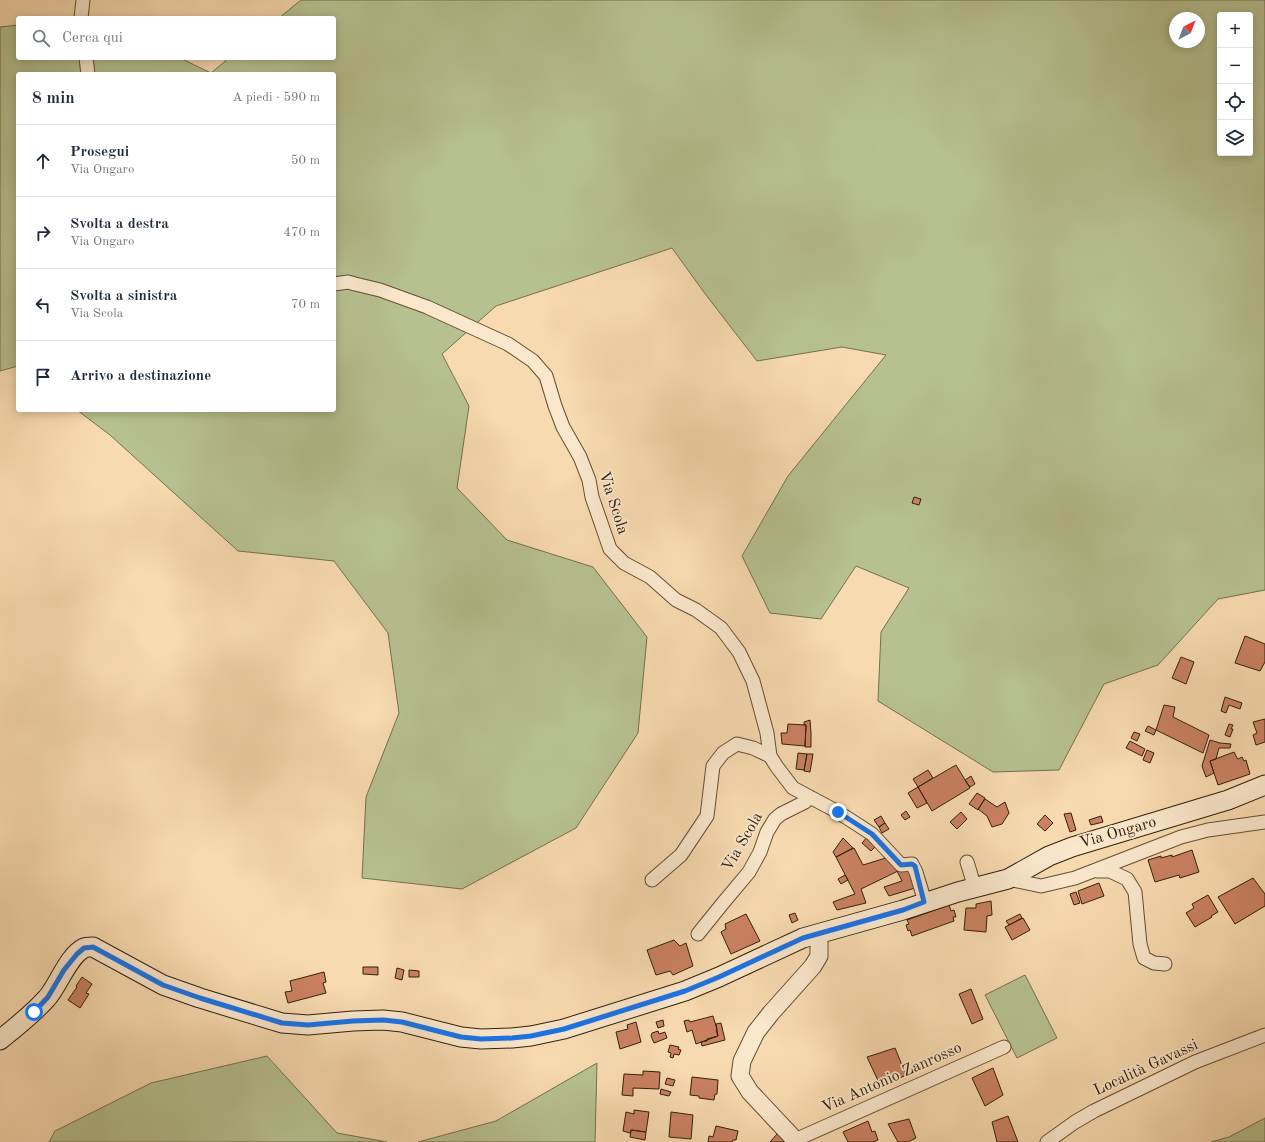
<!DOCTYPE html>
<html lang="it">
<meta charset="utf-8">
<style>
:root{--surface:#fff;--page:#f6f6f7;--text:#1f2937;--muted:#747a83;--line:#e0e1e3}
body{margin:0;font-family:"Old Standard TT",serif;background:var(--page);color:var(--text)}
.controls{position:absolute;right:12px;top:12px;display:grid;overflow:hidden;border-radius:4px;box-shadow:0 2px 10px #0003}
.controls button{width:36px;height:36px;display:grid;place-items:center;padding:0;border:0;border-bottom:1px solid var(--line);background:var(--surface);color:var(--text);font:20px sans-serif}
.compass{position:absolute;left:1169px;top:12px;width:36px;height:36px;border-radius:50%;background:var(--surface);box-shadow:0 2px 10px #0003;rotate:42deg}
.stop{position:absolute;width:12px;height:12px;margin:-9px;border:3px solid #1a73e8;border-radius:50%;background:#fff}
.stop.end{background:#1a73e8;border-color:#fff;box-shadow:0 1px 4px #0008}
.list{margin:0;padding:0;list-style:none}
h2{display:flex;justify-content:space-between;align-items:center;height:52px;margin:0;padding:0 16px;font-size:17px}
h2 small{font-size:13px;font-weight:400;color:var(--muted)}
.list li{display:grid;grid-template-columns:26px 1fr auto;gap:12px;align-items:center;box-sizing:border-box;height:72px;padding:0 16px;border-top:1px solid var(--line)}
.list b{display:block;font-size:15px;white-space:nowrap}
.list p{margin:0;font-size:13px;white-space:nowrap;color:var(--muted)}
.list em{font-size:13px;font-style:normal;color:var(--muted)}
.icon{flex:none;width:22px;height:22px;fill:none;stroke:currentColor;stroke-width:2;stroke-linecap:round;stroke-linejoin:round}
.map{position:relative;flex:none;width:1265px;height:1142px;overflow:hidden}
.search{position:absolute;background:var(--surface);box-shadow:0 2px 10px #0003;left:16px;top:16px;width:320px;height:44px;display:flex;align-items:center;gap:10px;box-sizing:border-box;padding:0 14px;border-radius:4px;color:var(--muted);font-size:15px}
.panel{position:absolute;background:var(--surface);box-shadow:0 2px 10px #0003;left:16px;top:72px;width:320px;height:340px;border-radius:4px}
.map>svg:first-child{display:block}
.green{fill:#b7c190;stroke:#74704c;fill-rule:evenodd}
.building{fill:#ca8162;stroke:#322008}
.lines{fill:none;stroke-linecap:round;stroke-linejoin:round}
.minor-casing{stroke:#644e32;stroke-width:15}
.tertiary-casing{stroke:#644e32;stroke-width:19}
.secondary-casing{stroke:#322008;stroke-width:21}
.minor{stroke:#fae7cc;stroke-width:13}
.tertiary{stroke:#fae7cc;stroke-width:17}
.secondary{stroke:#fae7cc;stroke-width:19}
.route{stroke:#1a73e8;stroke-width:5}
.labels{text-anchor:middle;dominant-baseline:central;stroke-width:3.5;stroke-linejoin:round;paint-order:stroke}
.street-label{font-size:16px;fill:#322008;stroke:#fae7cc}
</style>
<div class="map">
<svg width="1265" height="1142" viewBox="0 0 1265 1142">
<rect width="100%" height="100%" fill="#f8dab0"/>
<filter id="stains"><feTurbulence type="fractalNoise" baseFrequency=".005" numOctaves="4"/><feColorMatrix values="0 0 0 0 .2 0 0 0 0 .09 0 0 0 0 .02 0 0 0 .5 -.17"/></filter>
<radialGradient id="worn" r=".72"><stop offset=".6" stop-color="#630" stop-opacity="0"/><stop offset="1" stop-color="#630" stop-opacity=".3"/></radialGradient>
<path class="green" d="M 301,0 L 1265,0 L 1265,590 L 1218,599 L 1158,665 L 1104,684 L 1059,770 L 993,772 L 878,701 L 881,632 L 909,588 L 856,566 L 821,619 L 770,613 L 742,556 L 788,476 L 886,355 L 842,347 L 757,361 L 706,295 L 672,248 L 496,306 L 442,354 L 469,406 L 457,488 L 507,540 L 593,567 L 647,637 L 638,733 L 576,828 L 462,889 L 362,878 L 366,797 L 399,713 L 388,633 L 334,561 L 238,551 L 110,435 L 77,410 L 334,410 L 334,74 L 18,74 L 18,366 L 0,371 L 0,27 L 18,25 L 18,58 L 180,58 L 211,73 L 229,58 L 334,58 L 334,18 L 279,18 ZM 1220,15 L 1250,15 L 1250,153 L 1220,153 ZM 1175,18 L 1199,18 L 1199,42 L 1175,42 Z
M 1025,975 L 1057,1038 L 1017,1058 L 985,995 Z
M 267,1056 L 337,1133 L 387,1142 L 49,1142 L 55,1131 L 151,1083 Z
M 597,1063 L 595,1142 L 418,1142 L 496,1121 Z
M 1265,1118 L 1265,1142 L 1211,1142 L 1229,1137 Z"/>
<path class="building" d="M 914,497 L 921,499 L 919,505 L 912,503 Z
M 1245,636 L 1265,644 L 1265,662 L 1260,671 L 1235,663 Z
M 1181,657 L 1194,662 L 1186,684 L 1172,678 Z
M 1225,697 L 1242,703 L 1240,709 L 1229,705 L 1226,713 L 1221,711 Z
M 1164,705 L 1175,707 L 1173,717 L 1209,735 L 1203,753 L 1156,730 Z
M 1265,719 L 1265,742 L 1256,745 L 1253,735 L 1257,733 L 1253,722 Z
M 810,720 L 811,733 L 811,747 L 805,747 L 806,725 L 804,725 L 804,722 Z
M 788,724 L 806,725 L 805,746 L 782,744 L 781,733 L 787,733 Z
M 1229,724 L 1233,725 L 1231,729 L 1233,729 L 1230,737 L 1225,735 Z
M 1148,726 L 1156,730 L 1154,735 L 1145,731 Z
M 1134,732 L 1140,734 L 1137,741 L 1131,738 Z
M 1210,740 L 1220,743 L 1231,744 L 1230,748 L 1219,748 L 1216,759 L 1210,761 L 1214,773 L 1206,777 L 1202,766 Z
M 1130,741 L 1145,749 L 1142,756 L 1126,748 Z
M 1147,750 L 1154,753 L 1150,763 L 1143,760 Z
M 1234,752 L 1237,758 L 1238,759 L 1242,757 L 1244,761 L 1246,760 L 1250,774 L 1218,785 L 1210,761 Z
M 798,753 L 807,754 L 804,770 L 796,769 Z
M 807,754 L 813,754 L 810,772 L 804,771 Z
M 956,765 L 970,788 L 932,811 L 918,787 Z
M 928,770 L 933,778 L 918,787 L 913,779 Z
M 971,776 L 975,784 L 970,787 L 965,780 Z
M 918,787 L 927,803 L 917,808 L 908,793 Z
M 977,793 L 985,798 L 978,810 L 969,804 Z
M 985,799 L 997,807 L 1005,802 L 1009,813 L 1002,824 L 992,827 L 987,816 L 978,809 Z
M 906,811 L 910,817 L 905,820 L 901,815 Z
M 961,812 L 967,819 L 957,829 L 950,822 Z
M 1071,813 L 1076,830 L 1070,832 L 1064,814 Z
M 1045,815 L 1053,823 L 1045,831 L 1037,824 Z
M 881,816 L 885,823 L 879,827 L 874,820 Z
M 1101,816 L 1103,822 L 1091,825 L 1089,820 Z
M 885,823 L 889,829 L 882,833 L 879,827 Z
M 868,836 L 878,844 L 871,851 L 862,843 Z
M 843,838 L 853,848 L 836,857 L 833,852 Z
M 854,848 L 863,865 L 889,857 L 898,871 L 861,889 L 866,903 L 837,910 L 833,902 L 855,894 L 836,857 Z
M 1192,850 L 1199,872 L 1180,878 L 1179,875 L 1155,882 L 1148,860 L 1161,856 L 1161,858 L 1172,855 L 1172,857 Z
M 905,867 L 918,880 L 918,885 L 912,889 L 889,896 L 884,887 L 902,881 L 897,871 Z
M 845,875 L 848,880 L 841,884 L 838,879 Z
M 1253,878 L 1265,894 L 1265,906 L 1235,924 L 1218,897 Z
M 1099,883 L 1104,896 L 1082,904 L 1078,891 Z
M 1076,892 L 1080,903 L 1074,905 L 1070,894 Z
M 1208,895 L 1218,912 L 1211,916 L 1212,917 L 1195,927 L 1186,913 L 1194,908 L 1192,904 Z
M 991,901 L 992,915 L 987,916 L 986,932 L 964,930 L 966,908 L 976,908 L 976,904 Z
M 949,905 L 951,911 L 954,910 L 956,917 L 953,917 L 954,921 L 912,936 L 910,930 L 908,931 L 906,925 L 909,924 L 907,920 Z
M 795,913 L 798,920 L 792,923 L 789,915 Z
M 746,914 L 760,941 L 731,954 L 721,932 L 726,929 L 725,924 Z
M 1020,914 L 1022,918 L 1009,925 L 1006,921 Z
M 1023,918 L 1030,930 L 1012,940 L 1005,927 Z
M 674,940 L 680,946 L 686,943 L 693,966 L 673,975 L 670,971 L 656,975 L 647,950 Z
M 363,967 L 378,967 L 378,975 L 363,974 Z
M 397,968 L 404,970 L 402,980 L 395,978 Z
M 409,970 L 419,971 L 419,977 L 409,977 Z
M 324,972 L 326,982 L 323,983 L 326,993 L 288,1003 L 285,992 L 292,991 L 290,981 Z
M 82,977 L 92,984 L 86,993 L 89,994 L 80,1008 L 68,1000 L 77,987 L 76,986 Z
M 971,989 L 983,1019 L 972,1024 L 959,994 Z
M 713,1016 L 717,1029 L 716,1030 L 718,1036 L 696,1044 L 692,1030 L 687,1032 L 684,1021 L 689,1020 L 690,1022 Z
M 663,1020 L 664,1026 L 658,1028 L 656,1022 Z
M 636,1022 L 641,1042 L 620,1049 L 616,1032 L 628,1029 L 627,1025 Z
M 721,1023 L 725,1040 L 702,1046 L 701,1042 L 707,1041 L 707,1039 L 718,1036 L 716,1024 Z
M 658,1031 L 659,1034 L 665,1032 L 667,1038 L 654,1043 L 651,1036 L 652,1033 Z
M 670,1045 L 679,1047 L 678,1049 L 681,1050 L 679,1055 L 674,1054 L 673,1058 L 670,1057 L 671,1053 L 668,1052 Z
M 895,1048 L 906,1075 L 881,1087 L 867,1057 Z
M 993,1068 L 1003,1095 L 985,1106 L 972,1078 Z
M 643,1071 L 660,1072 L 659,1089 L 633,1088 L 633,1096 L 622,1095 L 624,1074 L 643,1075 Z
M 692,1077 L 718,1080 L 717,1094 L 715,1094 L 714,1100 L 699,1098 L 699,1096 L 690,1095 Z
M 667,1078 L 675,1080 L 673,1086 L 665,1084 Z
M 661,1089 L 671,1092 L 669,1096 L 660,1094 Z
M 634,1110 L 649,1112 L 646,1132 L 631,1130 L 630,1133 L 623,1131 L 626,1112 L 634,1114 Z
M 671,1112 L 693,1115 L 691,1139 L 669,1137 Z
M 1008,1116 L 1018,1142 L 997,1142 L 992,1122 Z
M 909,1119 L 916,1138 L 908,1142 L 898,1142 L 888,1124 Z
M 868,1121 L 872,1132 L 875,1131 L 878,1140 L 873,1142 L 848,1142 L 843,1132 Z
M 716,1126 L 738,1131 L 736,1140 L 733,1140 L 732,1142 L 708,1142 L 709,1136 L 713,1137 Z
M 631,1130 L 646,1132 L 645,1140 L 630,1137 Z
M 778,1133 L 787,1142 L 770,1142 Z"/>
<g class="lines">
<g class="minor-casing">
<path id="minor" d="M 81,18 L 83,0
M 86,58 L 88,74
M 334,284 L 348,282 L 355,284 L 380,290 L 427,307 L 508,344 L 533,361 L 546,376 L 555,406 L 563,427 L 580,457 L 589,480 L 592,497 L 610,549 L 624,563 L 650,577 L 676,600 L 696,610 L 721,628 L 739,652 L 753,681 L 767,733 L 770,756 L 777,767 L 793,788 L 838,812 L 872,834 L 901,865 L 912,864 L 916,872 L 925,902
M 967,862 L 975,888
M 1097,871 L 1110,871 L 1127,879 L 1135,892 L 1140,944 L 1144,958 L 1154,963 L 1165,964
M 1008,879 L 1041,886 L 1075,878 L 1181,837 L 1208,830 L 1265,822
M 652,880 L 681,855 L 707,816 L 713,766 L 723,753 L 737,744 L 753,748 L 770,756
M 698,934 L 723,903 L 749,872 L 760,852 L 767,832 L 775,819 L 781,814 L 805,802 L 810,797
M 795,1140 L 1004,1047
M 1047,1142 L 1075,1122 L 1094,1111 L 1195,1062 L 1265,1035"/>
</g>
<g class="tertiary-casing">
<path id="tertiary" d="M 797,1142 L 750,1092 L 740,1076 L 742,1061 L 756,1032 L 771,1013 L 813,966 L 819,956 L 819,935"/>
</g>
<g class="secondary-casing">
<path id="secondary" d="M 0,1040 C 16,1027 33,1014 47,998 C 58,986 68,956 84,948 C 86,947 90,947 93,947 L 163,985 L 200,998 L 282,1023 L 308,1025 L 353,1021 L 383,1020 L 402,1022 L 461,1037 L 481,1039 L 512,1038 L 531,1036 L 564,1029 L 685,991 L 719,977 L 803,938 L 903,910 L 958,892 L 1008,879 L 1049,856 L 1072,847 L 1228,800 L 1265,785"/>
</g>
<use href="#minor" class="minor"/>
<use href="#tertiary" class="tertiary"/>
<use href="#secondary" class="secondary"/>
</g>
<g class="lines">
<path class="route" d="M 34,1012 L 48,997 L 64,970 L 77,954 L 84,948 L 93,947 L 163,985 L 200,998 L 282,1023 L 308,1025 L 353,1021 L 383,1020 L 402,1022 L 461,1037 L 481,1039 L 512,1038 L 531,1036 L 564,1029 L 685,991 L 719,977 L 803,938 L 903,910 L 924,902 L 915,866 L 912,864 L 901,865 L 872,834 L 838,812"/>
</g>
<g class="labels">
<g class="street-label">
<text transform="translate(613 503) rotate(72)">Via Scola</text>
<text transform="translate(1118 833) rotate(-16)">Via Ongaro</text>
<text transform="translate(743 842) rotate(-60)">Via Scola</text>
<text transform="translate(1146 1068) rotate(-25)">Località Gavassi</text>
<text transform="translate(892 1078) rotate(-24)">Via Antonio Zanrosso</text>
</g>
</g>
<rect width="100%" height="100%" filter="url(#stains)"/>
<rect width="100%" height="100%" fill="url(#worn)"/>
</svg>
<div class="controls">
<button>+</button>
<button>−</button>
<button><svg class="icon" aria-label="locate" viewBox="0 0 24 24"><circle cx="12" cy="12" r="6"/><path d="M12 2v4M12 18v4M2 12h4M18 12h4"/></svg></button>
<button><svg class="icon" aria-label="layers" viewBox="0 0 24 24"><path d="M12 4l9 5-9 5-9-5zM3 14l9 5 9-5"/></svg></button>
</div>
<svg class="compass" viewBox="-18 -18 36 36"><path d="M0-13l5 13h-10z" fill="#e53935"/><path d="M0 13l5-13h-10z" fill="#747a83"/></svg>
<div class="stop" style="left:34px;top:1012px"></div>
<div class="stop end" style="left:838px;top:812px"></div>
<div class="search"><svg class="icon" aria-label="search" viewBox="0 0 24 24"><circle cx="10" cy="10" r="6"/><path d="M15 15l6 6"/></svg>Cerca qui</div>
<section class="panel">
<h2>8 min<small>A piedi · 590 m</small></h2>
<ul class="list">
<li><svg class="icon" aria-label="ahead" viewBox="0 0 24 24"><path d="M12 20V5M6 11l6-6 6 6"/></svg><div><b>Prosegui</b><p>Via Ongaro</p></div><em>50 m</em></li>
<li><svg class="icon" aria-label="right" viewBox="0 0 24 24"><path d="M7 20v-9h11M14 6l5 5-5 5"/></svg><div><b>Svolta a destra</b><p>Via Ongaro</p></div><em>470 m</em></li>
<li><svg class="icon" aria-label="left" viewBox="0 0 24 24"><path d="M17 20v-9H6M10 6l-5 5 5 5"/></svg><div><b>Svolta a sinistra</b><p>Via Scola</p></div><em>70 m</em></li>
<li><svg class="icon" aria-label="arrive" viewBox="0 0 24 24"><path d="M6 21V4h12l-3 4 3 4H6"/></svg><div><b>Arrivo a destinazione</b></div></li>
</ul>
</section>
</div>
